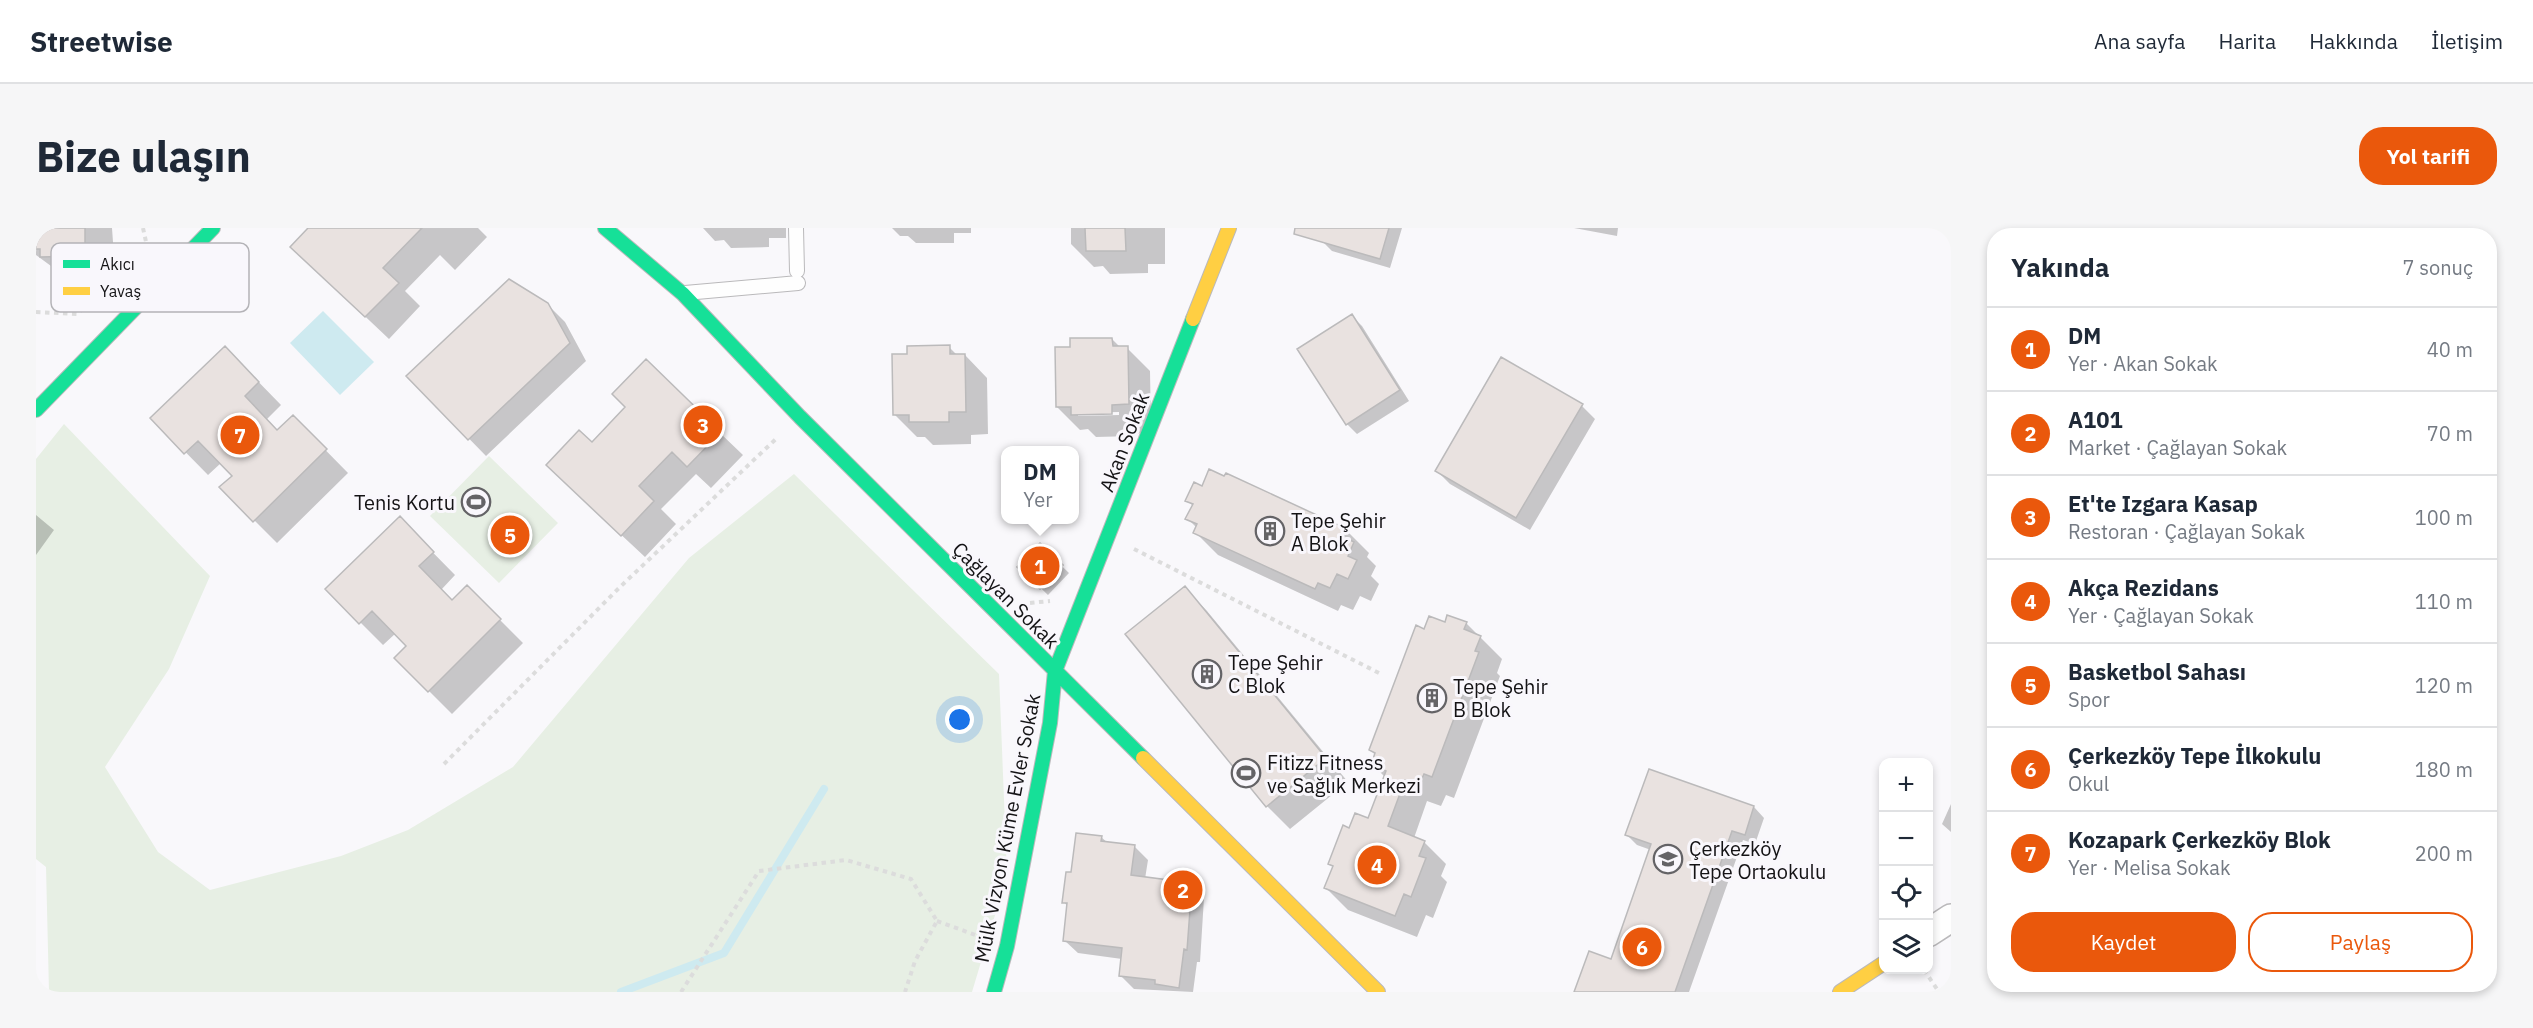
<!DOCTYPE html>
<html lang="tr">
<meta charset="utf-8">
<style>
:root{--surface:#fff;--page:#f6f6f7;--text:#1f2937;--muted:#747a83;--line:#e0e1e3;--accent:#ea580c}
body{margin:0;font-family:"IBM Plex Sans",sans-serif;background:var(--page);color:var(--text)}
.controls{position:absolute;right:18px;bottom:18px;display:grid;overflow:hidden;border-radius:12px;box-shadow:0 3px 9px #0003}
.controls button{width:54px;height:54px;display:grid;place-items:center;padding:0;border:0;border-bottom:2px solid var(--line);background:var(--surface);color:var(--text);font:30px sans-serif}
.you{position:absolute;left:924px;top:492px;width:21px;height:21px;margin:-15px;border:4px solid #fff;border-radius:50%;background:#1a73e8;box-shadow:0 0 0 9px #1a73e833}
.badge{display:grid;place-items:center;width:39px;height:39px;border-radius:50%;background:var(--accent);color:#fff;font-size:20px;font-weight:700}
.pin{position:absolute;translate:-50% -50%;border:3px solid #fff;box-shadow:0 2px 6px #0006}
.popup{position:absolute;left:965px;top:218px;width:78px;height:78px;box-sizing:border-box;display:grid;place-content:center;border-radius:12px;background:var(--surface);filter:drop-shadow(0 2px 4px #0005);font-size:20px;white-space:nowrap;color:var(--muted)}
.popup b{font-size:22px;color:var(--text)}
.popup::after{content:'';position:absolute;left:50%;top:100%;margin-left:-12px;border:12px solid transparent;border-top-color:var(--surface)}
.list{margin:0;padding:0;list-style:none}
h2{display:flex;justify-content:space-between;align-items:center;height:78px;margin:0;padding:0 24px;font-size:26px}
h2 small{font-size:20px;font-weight:400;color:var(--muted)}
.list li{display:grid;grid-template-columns:39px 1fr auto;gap:18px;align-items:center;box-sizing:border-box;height:84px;padding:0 24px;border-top:2px solid var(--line)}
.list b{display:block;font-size:22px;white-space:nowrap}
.list p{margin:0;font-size:20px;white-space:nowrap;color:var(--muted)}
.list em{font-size:20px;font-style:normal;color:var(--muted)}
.actions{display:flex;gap:12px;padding:18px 24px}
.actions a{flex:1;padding:14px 0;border:2px solid var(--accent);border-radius:24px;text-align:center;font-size:21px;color:var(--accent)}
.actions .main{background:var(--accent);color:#fff}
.icon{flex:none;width:33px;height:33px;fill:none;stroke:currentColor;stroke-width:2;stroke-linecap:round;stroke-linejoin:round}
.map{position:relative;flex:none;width:1915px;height:764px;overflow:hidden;border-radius:24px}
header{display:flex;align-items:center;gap:36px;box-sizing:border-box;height:84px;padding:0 30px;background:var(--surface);border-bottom:2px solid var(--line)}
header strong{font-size:28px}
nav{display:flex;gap:33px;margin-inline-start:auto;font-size:21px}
.intro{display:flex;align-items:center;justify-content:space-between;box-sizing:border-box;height:144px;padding:0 36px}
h1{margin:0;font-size:42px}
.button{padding:15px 27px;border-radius:24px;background:var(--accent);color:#fff;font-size:21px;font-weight:700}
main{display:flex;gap:36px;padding:0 36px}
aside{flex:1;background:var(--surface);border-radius:24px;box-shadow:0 3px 9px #0003}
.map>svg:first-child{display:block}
.green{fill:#e7efe4}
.water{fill:#ceeaf0}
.shadow{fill:#0003;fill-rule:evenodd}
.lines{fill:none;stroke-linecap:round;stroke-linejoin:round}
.stream{stroke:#ceeaf0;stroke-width:8}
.building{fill:#e9e2e0;stroke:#bbbabb;stroke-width:1.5}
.lane-casing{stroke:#bab9bb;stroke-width:16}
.street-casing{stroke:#bab9bb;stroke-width:30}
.fast-casing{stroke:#bab9bb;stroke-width:16}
.slow-casing{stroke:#bab9bb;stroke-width:16}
.path{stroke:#dcdcdc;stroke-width:4;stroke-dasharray:4.5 4.5;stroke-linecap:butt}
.lane{stroke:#fefefe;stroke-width:14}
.street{stroke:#fefefe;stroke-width:27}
.fast{stroke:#16e098;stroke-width:14}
.slow{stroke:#ffcf43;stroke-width:14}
.labels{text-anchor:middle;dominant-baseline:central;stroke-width:6;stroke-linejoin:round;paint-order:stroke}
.street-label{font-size:20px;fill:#141315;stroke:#f9f7fc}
.poi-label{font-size:20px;fill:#141315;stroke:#f9f7fc;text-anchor:start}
.key{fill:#f9f7fc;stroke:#b4b3b7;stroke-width:1.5}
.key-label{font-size:16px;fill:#141315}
</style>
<header>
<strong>Streetwise</strong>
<nav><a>Ana sayfa</a><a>Harita</a><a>Hakkında</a><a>İletişim</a></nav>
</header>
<div class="intro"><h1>Bize ulaşın</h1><a class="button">Yol tarifi</a></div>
<main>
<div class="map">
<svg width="1915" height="764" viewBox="0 0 1915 764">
<rect width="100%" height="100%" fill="#f9f8fb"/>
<path class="green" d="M 28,196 L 174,348 L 133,441 L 69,539 L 122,624 L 174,662 L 305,628 L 372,602 L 477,539 L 653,330 L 758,246 L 963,446 L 971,647 L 936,764 L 13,764 L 10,639 L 0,631 L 0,231 Z
M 453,228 L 522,295 L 463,355 L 394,288 Z"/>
<path class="water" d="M 287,83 L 338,134 L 304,167 L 254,115 Z"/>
<path class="shadow" d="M 0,0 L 76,0 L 78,28 L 59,28 L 59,38 L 15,38 L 0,27 Z
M 274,0 L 442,0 L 451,9 L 419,42 L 404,27 L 369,63 L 384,78 L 353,111 L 279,41 Z
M 667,0 L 750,0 L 750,10 L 733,10 L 733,19 L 695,20 L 688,12 L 679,13 Z
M 856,0 L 935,0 L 935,5 L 918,5 L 918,15 L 880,15 L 872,8 L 864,8 Z
M 1035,0 L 1129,0 L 1129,36 L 1112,36 L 1112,45 L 1074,46 L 1067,38 L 1058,39 L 1035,16 Z
M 1290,0 L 1366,0 L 1354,40 L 1296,23 L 1286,13 Z
M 1538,0 L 1582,0 L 1581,8 Z
M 511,76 L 529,94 L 550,133 L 450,228 L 372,148 Z
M 1316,88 L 1326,98 L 1373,173 L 1321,206 L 1311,196 Z
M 1076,111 L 1085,120 L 1091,120 L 1114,143 L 1115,199 L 1098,208 L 1060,209 L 1052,201 L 1044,202 L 1021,179 L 1035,120 ZM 1083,184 L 1083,187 L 1042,188 L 1042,185 Z
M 913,119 L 922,128 L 929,127 L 951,150 L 952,206 L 935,207 L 935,216 L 897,217 L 889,209 L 881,209 L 858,186 L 873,128 Z
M 1466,131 L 1546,178 L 1559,191 L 1494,302 L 1414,256 L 1401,243 Z
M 212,143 L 245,177 L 230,192 L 242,204 L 257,189 L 312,245 L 241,315 L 185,259 L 198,248 L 185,235 L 172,247 L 116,190 Z
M 684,205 L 707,227 L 675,260 L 660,246 L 625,281 L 640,296 L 609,329 L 535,260 L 556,216 Z
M 1151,272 L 1310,302 L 1333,325 L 1331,329 L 1340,338 L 1335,348 L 1343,356 L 1335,373 L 1324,368 L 1317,382 L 1305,377 L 1302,383 L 1182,327 L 1159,304 L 1161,300 L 1151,290 L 1157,278 Z
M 0,287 L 18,302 L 0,327 Z
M 364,291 L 419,347 L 405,362 L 416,374 L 431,359 L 487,415 L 416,486 L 360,430 L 372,418 L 360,405 L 347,417 L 291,361 Z
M 1004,317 L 1033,345 L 1012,367 L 983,339 Z
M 1149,360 L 1171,383 L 1312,554 L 1254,601 L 1231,578 L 1091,406 Z
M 1430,395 L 1466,431 L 1461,445 L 1464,448 L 1418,570 L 1410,567 L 1405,578 L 1391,573 L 1378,610 L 1388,614 L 1410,636 L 1405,648 L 1411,654 L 1397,690 L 1390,687 L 1381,709 L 1312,682 L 1290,660 L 1298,640 L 1294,635 L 1313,602 L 1333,592 L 1349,549 L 1337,537 L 1340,528 L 1335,522 L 1389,403 L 1410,396 Z
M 1614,543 L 1718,579 L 1728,590 L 1719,616 L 1707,612 L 1653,764 L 1540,764 L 1554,725 L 1576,733 L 1615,622 L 1601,617 L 1591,607 Z
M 1915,576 L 1915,604 L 1906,596 Z
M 1065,609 L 1072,615 L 1098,618 L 1112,632 L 1109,651 L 1155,656 L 1168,670 L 1164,734 L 1161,734 L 1157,764 L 1098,761 L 1084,747 L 1086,731 L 1042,725 L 1028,712 L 1032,679 L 1028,674 L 1037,646 Z"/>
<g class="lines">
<path class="stream" d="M 585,764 L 688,725 L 788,561"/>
</g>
<path class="building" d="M 0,0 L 49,0 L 49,28 L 4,29 L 4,21 L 0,21 Z
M 272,0 L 386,0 L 347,40 L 363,55 L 329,89 L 254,19 Z
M 1049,0 L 1089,0 L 1090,23 L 1050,23 Z
M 1259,0 L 1353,0 L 1344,31 L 1258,6 Z
M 473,51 L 512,75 L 534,115 L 432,212 L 370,148 Z
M 1316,86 L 1364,162 L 1310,197 L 1261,121 Z
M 1034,110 L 1076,110 L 1077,118 L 1092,118 L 1093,176 L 1076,177 L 1076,186 L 1035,187 L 1035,179 L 1020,179 L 1019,119 L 1034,119 Z
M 914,117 L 914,126 L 929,126 L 930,184 L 913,184 L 913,194 L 873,194 L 873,187 L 857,187 L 856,126 L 871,126 L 871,118 Z
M 189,118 L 223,154 L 209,168 L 241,202 L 257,187 L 291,221 L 217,294 L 183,259 L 196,248 L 162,213 L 148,226 L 114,190 Z
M 1465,129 L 1547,176 L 1480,290 L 1399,243 Z
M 610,131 L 685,204 L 651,239 L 636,224 L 603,258 L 618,273 L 585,308 L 510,237 L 543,202 L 556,214 L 589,179 L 576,166 Z
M 1173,241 L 1188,248 L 1190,245 L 1311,301 L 1307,309 L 1318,314 L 1312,328 L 1321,332 L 1312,351 L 1301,346 L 1294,360 L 1282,355 L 1279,361 L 1157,305 L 1161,296 L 1149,291 L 1157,276 L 1149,273 L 1158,254 L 1166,258 Z
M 364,288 L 398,324 L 383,338 L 416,372 L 431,357 L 465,391 L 392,464 L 358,430 L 370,418 L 336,383 L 323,396 L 289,361 Z
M 1004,315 L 1027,337 L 1004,361 L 981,339 Z
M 1149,358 L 1290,530 L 1230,579 L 1089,406 Z
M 1411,387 L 1431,394 L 1428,401 L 1445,408 L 1439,423 L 1443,424 L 1396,549 L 1388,546 L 1383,557 L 1369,552 L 1352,598 L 1389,613 L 1383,628 L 1390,630 L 1375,669 L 1368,666 L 1359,688 L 1288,660 L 1297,638 L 1292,636 L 1307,597 L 1313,600 L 1319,585 L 1332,590 L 1350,543 L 1335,537 L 1339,525 L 1333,522 L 1380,397 L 1388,401 L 1393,388 L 1409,394 Z
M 1613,541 L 1718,578 L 1709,607 L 1696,603 L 1639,764 L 1538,764 L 1553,723 L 1575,731 L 1615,616 L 1589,607 Z
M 1040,605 L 1066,608 L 1065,613 L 1099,617 L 1095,647 L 1156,655 L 1151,722 L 1148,721 L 1143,760 L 1119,756 L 1119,752 L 1083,748 L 1086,720 L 1027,713 L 1031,675 L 1026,675 L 1030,644 L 1035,644 Z"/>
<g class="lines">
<g class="lane-casing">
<path id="lane" d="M 760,0 L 761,43
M 156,22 L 203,74
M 649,65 L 762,55"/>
</g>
<g class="street-casing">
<path id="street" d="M 1892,705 L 1915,690"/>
</g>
<g class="fast-casing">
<path id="fast" d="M 569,0 L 647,66 L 764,189 L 1107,530
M 0,182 L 177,0
M 958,764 L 971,718 L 1014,495 L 1019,443 L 1157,91"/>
</g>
<g class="slow-casing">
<path id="slow" d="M 1157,91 L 1193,0
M 1107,530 L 1342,764
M 1804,764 L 1848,735"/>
</g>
<path class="path" d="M 107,0 L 112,23 L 109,25
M 0,84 L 41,86 L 99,34
M 1098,321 L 1343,445
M 994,375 L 1014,373
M 408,536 L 584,359 L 742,209
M 901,693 L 945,709
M 1888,742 L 1903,764
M 645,764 L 723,643 L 810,632 L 875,651 L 901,693 L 879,733 L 869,764"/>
<use href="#lane" class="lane"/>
<use href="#street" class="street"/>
<use href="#fast" class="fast"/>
<use href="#slow" class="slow"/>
</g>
<defs>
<g id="stadium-ring" transform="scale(1.5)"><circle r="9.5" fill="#f9f7fc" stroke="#646366" stroke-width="1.5"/><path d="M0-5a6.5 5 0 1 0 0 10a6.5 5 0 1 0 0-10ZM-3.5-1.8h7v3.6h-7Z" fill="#646366"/></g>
<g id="building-ring" transform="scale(1.5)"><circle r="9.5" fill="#f9f7fc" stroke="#646366" stroke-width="1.5"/><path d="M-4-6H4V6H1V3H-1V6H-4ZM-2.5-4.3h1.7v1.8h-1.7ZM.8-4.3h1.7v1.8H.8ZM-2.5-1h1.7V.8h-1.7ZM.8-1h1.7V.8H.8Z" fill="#646366"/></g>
<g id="school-ring" transform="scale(1.5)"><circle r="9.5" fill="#f9f7fc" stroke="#646366" stroke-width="1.5"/><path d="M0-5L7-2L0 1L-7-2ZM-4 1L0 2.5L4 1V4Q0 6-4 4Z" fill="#646366"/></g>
</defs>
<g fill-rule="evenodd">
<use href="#stadium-ring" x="440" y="274"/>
<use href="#building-ring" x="1234" y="303"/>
<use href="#building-ring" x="1171" y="446"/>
<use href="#building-ring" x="1396" y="470"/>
<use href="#stadium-ring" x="1210" y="545"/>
<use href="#school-ring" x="1632" y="631"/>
</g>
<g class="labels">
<g class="street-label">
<text transform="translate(1088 214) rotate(-69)">Akan Sokak</text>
<text transform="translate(970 367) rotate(45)">Çağlayan Sokak</text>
<text transform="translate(971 600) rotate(-79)">Mülk Vizyon Küme Evler Sokak</text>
</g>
<g class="poi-label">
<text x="419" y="274" text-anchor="end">Tenis Kortu</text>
<text x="1255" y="292">Tepe Şehir<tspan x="1255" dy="23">A Blok</tspan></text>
<text x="1192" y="434">Tepe Şehir<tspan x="1192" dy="23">C Blok</tspan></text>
<text x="1417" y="458">Tepe Şehir<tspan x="1417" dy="23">B Blok</tspan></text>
<text x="1231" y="534">Fitizz Fitness<tspan x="1231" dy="23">ve Sağlık Merkezi</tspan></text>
<text x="1653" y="620">Çerkezköy<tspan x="1653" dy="23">Tepe Ortaokulu</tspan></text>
</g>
</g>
<rect x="15" y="15" width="198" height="69" rx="9" class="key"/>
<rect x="27" y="32" width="27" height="8" fill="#16e098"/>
<rect x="27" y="59" width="27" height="8" fill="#ffcf43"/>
<g class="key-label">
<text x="64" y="42">Akıcı</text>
<text x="64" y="69">Yavaş</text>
</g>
</svg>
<div class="controls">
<button>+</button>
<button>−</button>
<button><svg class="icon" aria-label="locate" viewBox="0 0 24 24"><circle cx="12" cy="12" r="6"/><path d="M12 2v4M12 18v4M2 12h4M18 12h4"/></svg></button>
<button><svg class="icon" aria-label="layers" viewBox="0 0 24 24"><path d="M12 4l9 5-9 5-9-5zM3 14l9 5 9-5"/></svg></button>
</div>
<div class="you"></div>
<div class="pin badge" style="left:1004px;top:338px">1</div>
<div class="popup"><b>DM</b>Yer</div>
<div class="pin badge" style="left:1147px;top:662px">2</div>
<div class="pin badge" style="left:667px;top:197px">3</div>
<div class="pin badge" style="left:1341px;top:637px">4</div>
<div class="pin badge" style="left:474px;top:307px">5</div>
<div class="pin badge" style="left:1606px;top:719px">6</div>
<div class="pin badge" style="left:204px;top:207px">7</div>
</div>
<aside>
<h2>Yakında<small>7 sonuç</small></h2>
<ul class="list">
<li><span class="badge">1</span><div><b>DM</b><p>Yer · Akan Sokak</p></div><em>40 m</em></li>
<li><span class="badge">2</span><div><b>A101</b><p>Market · Çağlayan Sokak</p></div><em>70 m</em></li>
<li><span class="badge">3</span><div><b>Et'te Izgara Kasap</b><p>Restoran · Çağlayan Sokak</p></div><em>100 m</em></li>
<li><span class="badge">4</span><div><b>Akça Rezidans</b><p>Yer · Çağlayan Sokak</p></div><em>110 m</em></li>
<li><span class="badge">5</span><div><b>Basketbol Sahası</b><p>Spor</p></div><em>120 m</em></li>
<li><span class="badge">6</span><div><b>Çerkezköy Tepe İlkokulu</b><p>Okul</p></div><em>180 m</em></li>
<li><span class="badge">7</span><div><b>Kozapark Çerkezköy Blok</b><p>Yer · Melisa Sokak</p></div><em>200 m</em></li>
</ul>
<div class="actions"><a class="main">Kaydet</a><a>Paylaş</a></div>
</aside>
</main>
